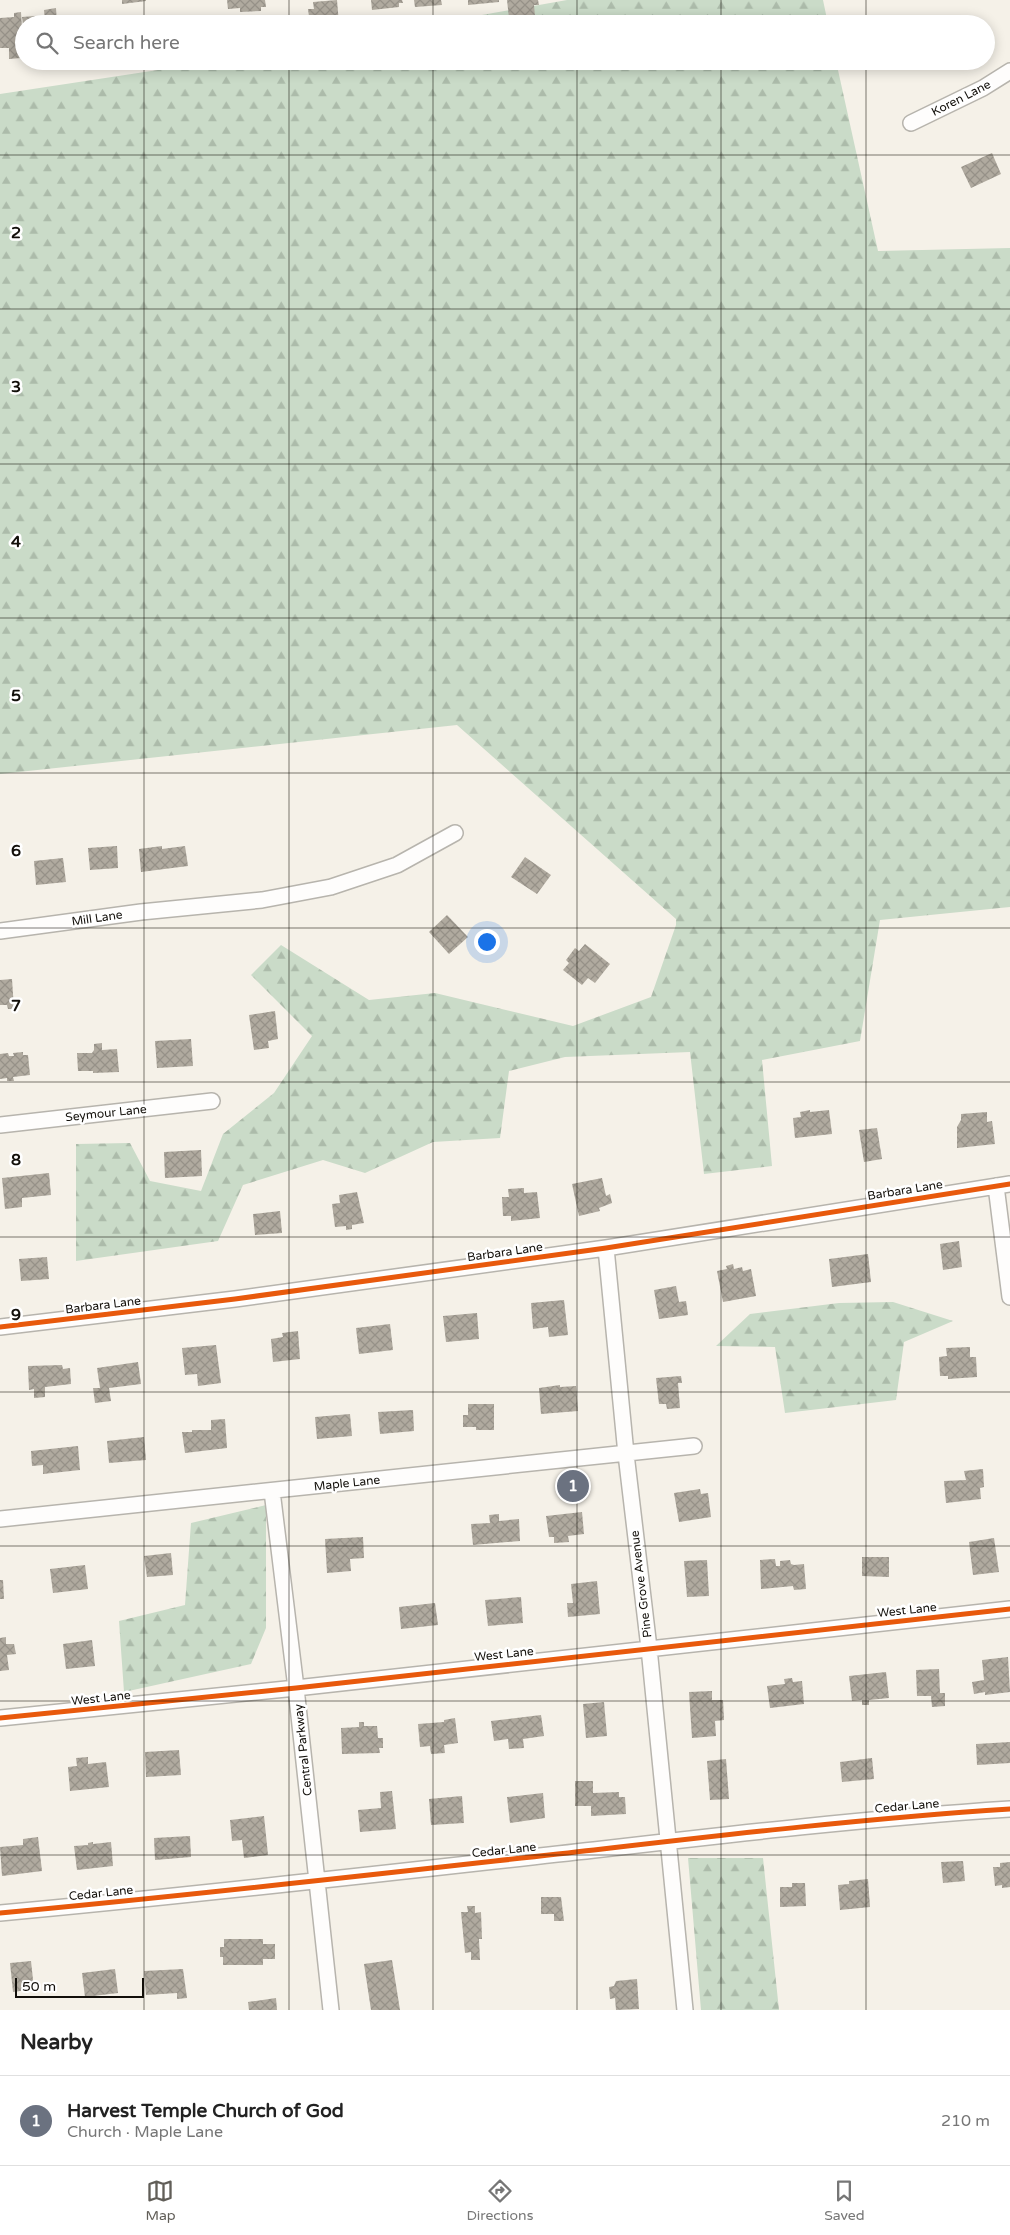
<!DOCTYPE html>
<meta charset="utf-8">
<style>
:root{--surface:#fff;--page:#f2f2f2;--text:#222;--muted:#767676;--line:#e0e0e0;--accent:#615e58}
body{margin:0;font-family:"Varela Round",sans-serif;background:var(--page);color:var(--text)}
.scale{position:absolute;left:15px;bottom:12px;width:129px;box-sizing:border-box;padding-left:5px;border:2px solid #120f0a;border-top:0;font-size:14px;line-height:18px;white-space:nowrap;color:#120f0a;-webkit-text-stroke:4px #fff;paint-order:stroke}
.you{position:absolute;left:486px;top:941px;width:18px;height:18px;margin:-12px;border:4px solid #fff;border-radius:50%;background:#1a73e8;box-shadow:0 0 0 8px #1a73e833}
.badge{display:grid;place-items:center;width:32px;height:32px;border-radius:50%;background:var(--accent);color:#fff;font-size:16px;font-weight:700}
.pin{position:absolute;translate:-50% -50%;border:2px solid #fff;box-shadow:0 1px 5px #0006}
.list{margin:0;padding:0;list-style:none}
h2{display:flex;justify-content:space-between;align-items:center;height:65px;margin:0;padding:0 20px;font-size:21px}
h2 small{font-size:16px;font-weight:400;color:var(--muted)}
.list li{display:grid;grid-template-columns:32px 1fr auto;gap:15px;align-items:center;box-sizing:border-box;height:90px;padding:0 20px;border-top:1px solid var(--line)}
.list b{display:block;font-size:19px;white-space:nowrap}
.list p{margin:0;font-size:16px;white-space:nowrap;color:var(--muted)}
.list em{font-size:16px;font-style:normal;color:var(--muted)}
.icon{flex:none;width:28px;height:28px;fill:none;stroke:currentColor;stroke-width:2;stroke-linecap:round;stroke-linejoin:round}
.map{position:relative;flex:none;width:1010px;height:2010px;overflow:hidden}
.search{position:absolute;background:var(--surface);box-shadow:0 2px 12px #0003;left:15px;right:15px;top:15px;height:55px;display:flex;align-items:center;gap:12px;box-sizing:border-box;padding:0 18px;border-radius:28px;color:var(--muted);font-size:19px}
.sheet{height:155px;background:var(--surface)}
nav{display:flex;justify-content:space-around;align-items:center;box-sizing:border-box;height:70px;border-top:1px solid var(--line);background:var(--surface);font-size:14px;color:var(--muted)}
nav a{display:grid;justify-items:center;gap:2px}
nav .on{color:var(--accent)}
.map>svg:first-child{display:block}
.forest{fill:url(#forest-firs)}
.building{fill:url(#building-cross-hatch)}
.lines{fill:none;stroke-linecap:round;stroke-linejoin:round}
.street-casing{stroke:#b7b4ad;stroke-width:18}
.street{stroke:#fefdfc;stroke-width:15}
.cycleway-casing{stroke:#fff;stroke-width:8}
.cycleway{stroke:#e8590c;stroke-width:5}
.grid{fill:none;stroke:#120f0a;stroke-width:1;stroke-opacity:0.55}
.labels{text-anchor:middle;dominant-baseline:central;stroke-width:5;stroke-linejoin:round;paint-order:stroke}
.street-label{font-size:12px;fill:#120f0a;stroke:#fff}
.grid-label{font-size:16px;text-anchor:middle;font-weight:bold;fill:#120f0a;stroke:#fff;stroke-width:5;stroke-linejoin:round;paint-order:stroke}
</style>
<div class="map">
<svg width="1010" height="2010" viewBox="0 0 1010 2010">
<defs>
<pattern id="forest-firs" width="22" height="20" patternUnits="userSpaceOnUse" patternTransform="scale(1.25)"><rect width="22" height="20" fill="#cadbc8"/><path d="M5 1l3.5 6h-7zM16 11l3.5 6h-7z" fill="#acbbaa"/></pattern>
<pattern id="building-cross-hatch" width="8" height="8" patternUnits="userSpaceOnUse" patternTransform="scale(1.25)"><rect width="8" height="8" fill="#b0aa9f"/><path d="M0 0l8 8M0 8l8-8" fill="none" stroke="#969188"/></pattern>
</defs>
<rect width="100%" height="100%" fill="#f5f1e8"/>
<path class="forest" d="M 567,0 L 823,0 L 828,24 L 431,24 Z
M 217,61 L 836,61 L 878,251 L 1010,248 L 1010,907 L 880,920 L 860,1041 L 762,1060 L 772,1166 L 704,1174 L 690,1052 L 565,1057 L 509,1071 L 500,1138 L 433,1142 L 365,1173 L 323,1160 L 243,1185 L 218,1241 L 76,1261 L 76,1144 L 130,1143 L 150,1181 L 201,1191 L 223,1134 L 274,1093 L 312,1036 L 251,975 L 281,945 L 369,1000 L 435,993 L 573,1026 L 651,997 L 676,925 L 676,919 L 457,725 L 0,774 L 0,94 Z
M 893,1302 L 953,1321 L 904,1342 L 896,1400 L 785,1413 L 775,1347 L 716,1346 L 750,1314 L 839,1303 Z
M 266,1505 L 266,1628 L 251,1664 L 124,1692 L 119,1621 L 185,1605 L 191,1523 Z
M 688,1858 L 763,1858 L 779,2010 L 701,2010 Z"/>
<path class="building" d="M 122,0 L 146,0 L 146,1 L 122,4 Z
M 227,0 L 265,0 L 266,7 L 261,7 L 261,11 L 240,12 L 240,8 L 228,9 Z
M 337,0 L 339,24 L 310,24 L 308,9 L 314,9 L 313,2 Z
M 371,0 L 402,0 L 403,3 L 399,3 L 399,7 L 372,10 Z
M 414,0 L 441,0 L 442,5 L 415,7 Z
M 468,0 L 499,0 L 499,2 L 468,5 Z
M 507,0 L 538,0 L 539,5 L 534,5 L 535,16 L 509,18 Z
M 56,8 L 57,24 L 23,24 L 22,17 L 35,16 L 35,21 L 45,20 L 44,10 Z
M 21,12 L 23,47 L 20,46 L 21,58 L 9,59 L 9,48 L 0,48 L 0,18 L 14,17 L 14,13 Z
M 78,61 L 94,61 L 94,66 L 79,67 Z
M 992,153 L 1001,174 L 971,188 L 961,167 Z
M 117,846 L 118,868 L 90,870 L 88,848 Z
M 162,846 L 162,849 L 185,846 L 188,866 L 141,872 L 139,849 Z
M 525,857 L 551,875 L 537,894 L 511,877 Z
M 63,858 L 66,882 L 36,885 L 34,861 Z
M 447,915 L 468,937 L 449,954 L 429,932 Z
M 585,944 L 610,964 L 595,983 L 588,978 L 582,985 L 563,970 L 569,963 L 566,960 L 575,948 L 579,951 Z
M 12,979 L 14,1009 L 8,1009 L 7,1005 L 0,1005 L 0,980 Z
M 275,1011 L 278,1039 L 268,1041 L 269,1048 L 254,1050 L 249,1015 Z
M 191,1039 L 193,1066 L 157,1068 L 155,1041 Z
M 102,1043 L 102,1050 L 117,1049 L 119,1072 L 93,1073 L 93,1071 L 78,1071 L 77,1053 L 92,1053 L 94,1050 L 94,1044 Z
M 23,1052 L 23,1055 L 28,1055 L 30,1075 L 13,1077 L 14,1081 L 7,1081 L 7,1078 L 0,1079 L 0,1054 L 8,1053 L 9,1056 L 14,1056 L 13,1053 Z
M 810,1110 L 810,1112 L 829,1110 L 832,1134 L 795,1138 L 793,1118 L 801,1117 L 800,1112 Z
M 987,1112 L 987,1122 L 992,1121 L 995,1144 L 957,1148 L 957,1127 L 961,1120 L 961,1114 Z
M 877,1128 L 882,1159 L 864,1162 L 859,1130 Z
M 201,1150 L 202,1176 L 165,1178 L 164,1152 Z
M 49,1173 L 51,1195 L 22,1198 L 22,1207 L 5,1209 L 2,1178 Z
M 602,1178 L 606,1196 L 610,1194 L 612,1203 L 599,1208 L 600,1211 L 579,1216 L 572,1184 Z
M 524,1188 L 524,1193 L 537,1192 L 540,1218 L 511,1221 L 511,1216 L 503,1216 L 502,1197 L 509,1197 L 508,1189 Z
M 357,1192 L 364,1223 L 352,1225 L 352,1229 L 346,1230 L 346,1226 L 335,1227 L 332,1204 L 340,1203 L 339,1195 Z
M 280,1211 L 282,1233 L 255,1235 L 253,1214 Z
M 959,1241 L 962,1267 L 943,1270 L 940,1244 Z
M 868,1254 L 871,1282 L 832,1287 L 829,1259 Z
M 47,1257 L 49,1279 L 21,1281 L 19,1259 Z
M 733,1264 L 734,1269 L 742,1267 L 743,1271 L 751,1269 L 756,1296 L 723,1302 L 717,1271 L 727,1269 L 726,1266 Z
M 676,1286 L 679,1302 L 686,1301 L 688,1315 L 659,1319 L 654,1290 Z
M 564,1300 L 568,1335 L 549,1337 L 548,1327 L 533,1329 L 531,1303 Z
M 477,1313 L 479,1339 L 446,1342 L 443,1316 Z
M 390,1324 L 393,1350 L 359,1354 L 356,1328 Z
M 298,1331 L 300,1359 L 273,1362 L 271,1339 L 283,1337 L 282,1333 Z
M 216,1345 L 221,1383 L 198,1386 L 197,1374 L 185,1375 L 182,1348 Z
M 970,1347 L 970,1357 L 976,1357 L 977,1377 L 948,1379 L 948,1376 L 940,1376 L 939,1357 L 947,1356 L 946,1348 Z
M 138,1362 L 141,1384 L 109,1388 L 111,1401 L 95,1403 L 93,1388 L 100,1388 L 97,1368 Z
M 62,1365 L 63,1369 L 70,1368 L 71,1384 L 45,1387 L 45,1397 L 34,1398 L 34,1389 L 29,1390 L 28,1366 Z
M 681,1376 L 682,1383 L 678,1383 L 680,1408 L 667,1409 L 666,1404 L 659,1404 L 656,1378 Z
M 560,1385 L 560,1387 L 576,1386 L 578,1411 L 541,1414 L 539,1388 Z
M 468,1404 L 494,1404 L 494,1430 L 476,1430 L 476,1427 L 463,1427 L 463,1415 L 468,1415 Z
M 413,1410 L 414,1431 L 380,1434 L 378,1412 Z
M 350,1414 L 352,1436 L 317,1439 L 315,1417 Z
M 225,1419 L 227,1448 L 185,1453 L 182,1432 L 192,1432 L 192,1430 L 211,1430 L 211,1420 Z
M 144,1437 L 146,1460 L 109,1463 L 107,1441 Z
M 78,1446 L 80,1470 L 43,1474 L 43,1465 L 32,1466 L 31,1451 Z
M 983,1469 L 984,1487 L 980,1488 L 981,1499 L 946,1503 L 944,1481 L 966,1480 L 964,1471 Z
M 700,1489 L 701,1494 L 708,1493 L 711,1517 L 679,1522 L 674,1493 Z
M 582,1512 L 584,1534 L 568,1536 L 569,1542 L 554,1543 L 554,1537 L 549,1537 L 546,1516 Z
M 499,1514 L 499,1521 L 519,1519 L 520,1541 L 473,1545 L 471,1524 L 490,1523 L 489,1515 Z
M 363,1537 L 364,1558 L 350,1559 L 351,1571 L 327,1573 L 325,1539 Z
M 994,1538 L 999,1572 L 973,1575 L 969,1542 Z
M 171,1553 L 173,1575 L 147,1577 L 144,1556 Z
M 862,1557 L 889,1557 L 889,1577 L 862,1576 Z
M 775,1559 L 776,1566 L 780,1566 L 780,1561 L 790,1560 L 791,1564 L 794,1565 L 804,1564 L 806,1589 L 794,1590 L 793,1586 L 761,1589 L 760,1560 Z
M 707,1560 L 709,1596 L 687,1597 L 684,1561 Z
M 85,1565 L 88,1589 L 53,1593 L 50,1569 Z
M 0,1580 L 3,1580 L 4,1599 L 0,1599 Z
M 597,1581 L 600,1614 L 568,1617 L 567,1603 L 573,1603 L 571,1584 Z
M 521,1597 L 523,1623 L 488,1626 L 485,1600 Z
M 435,1603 L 438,1625 L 401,1629 L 399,1607 Z
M 6,1637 L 6,1644 L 14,1644 L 16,1654 L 7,1655 L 9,1670 L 0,1671 L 0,1638 Z
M 92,1640 L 95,1666 L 66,1669 L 63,1644 Z
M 1008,1657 L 1010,1692 L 985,1695 L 985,1692 L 974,1694 L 972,1682 L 984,1680 L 982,1660 Z
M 939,1669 L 940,1693 L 945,1693 L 945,1706 L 932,1707 L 931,1696 L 917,1696 L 916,1670 Z
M 886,1672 L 889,1698 L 869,1700 L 869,1705 L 862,1705 L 862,1700 L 852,1701 L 849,1676 Z
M 792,1678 L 793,1682 L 802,1681 L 804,1704 L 770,1708 L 767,1686 L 785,1684 L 784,1679 Z
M 712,1691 L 712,1700 L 723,1700 L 724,1720 L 715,1721 L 716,1736 L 692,1738 L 689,1692 Z
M 604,1702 L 607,1736 L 586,1738 L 583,1704 Z
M 541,1715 L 544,1736 L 523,1739 L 524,1748 L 509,1749 L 508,1739 L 494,1741 L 491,1721 Z
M 455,1718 L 458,1743 L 444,1745 L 445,1753 L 431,1754 L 430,1746 L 420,1747 L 418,1724 L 444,1722 L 444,1720 Z
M 359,1722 L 364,1722 L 364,1726 L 377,1726 L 378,1738 L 383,1738 L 383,1748 L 379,1748 L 380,1753 L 342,1754 L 341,1728 L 359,1727 Z
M 1010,1742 L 1010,1763 L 977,1765 L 976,1744 Z
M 179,1750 L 181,1775 L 146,1777 L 145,1752 Z
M 88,1757 L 88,1764 L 106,1762 L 109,1787 L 70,1791 L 68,1767 L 77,1766 L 76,1758 Z
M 872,1758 L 874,1779 L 842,1782 L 840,1762 Z
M 726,1759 L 729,1799 L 710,1800 L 707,1761 Z
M 575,1781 L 593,1781 L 593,1793 L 619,1792 L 619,1797 L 625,1797 L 626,1814 L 591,1816 L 591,1806 L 575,1806 Z
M 392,1791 L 396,1829 L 360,1832 L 358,1810 L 381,1808 L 380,1792 Z
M 543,1793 L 545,1818 L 510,1823 L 507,1797 Z
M 462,1796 L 464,1823 L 431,1825 L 429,1799 Z
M 264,1816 L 268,1855 L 244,1858 L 242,1840 L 232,1841 L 230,1820 Z
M 190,1836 L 191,1857 L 155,1860 L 154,1838 Z
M 38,1837 L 42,1871 L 2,1876 L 0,1847 L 23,1845 L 23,1839 Z
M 93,1842 L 93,1844 L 111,1842 L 113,1866 L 77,1870 L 74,1846 L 88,1845 L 88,1843 Z
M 963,1861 L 965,1881 L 943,1883 L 941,1862 Z
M 1010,1862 L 1010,1887 L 1002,1888 L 1002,1885 L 995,1886 L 993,1867 L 1000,1867 L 1000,1863 Z
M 868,1879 L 870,1907 L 840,1910 L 838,1885 L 849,1884 L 849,1881 Z
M 792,1883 L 805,1883 L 806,1906 L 780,1907 L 780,1887 L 792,1887 Z
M 541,1897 L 561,1897 L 564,1921 L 554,1921 L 554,1914 L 541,1914 Z
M 467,1906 L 475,1906 L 475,1913 L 481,1912 L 482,1939 L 479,1939 L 480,1960 L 471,1960 L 471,1952 L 465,1953 L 461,1912 L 468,1912 Z
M 224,1939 L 263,1939 L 263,1944 L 275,1944 L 275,1959 L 263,1959 L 263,1965 L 223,1965 L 223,1957 L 220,1957 L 220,1947 L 224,1947 Z
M 392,1960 L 400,2010 L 371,2010 L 364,1964 Z
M 31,1961 L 34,1989 L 13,1992 L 10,1963 Z
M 115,1969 L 118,1993 L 85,1997 L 82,1973 Z
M 183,1969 L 187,1998 L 177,1999 L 177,1993 L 146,1995 L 144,1971 Z
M 637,1979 L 639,2009 L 616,2010 L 615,1998 L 610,1999 L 609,1987 L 614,1986 L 616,1981 Z
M 276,1998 L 277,2010 L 249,2010 L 248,2002 Z"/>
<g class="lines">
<g class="street-casing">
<path id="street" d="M 911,123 L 983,88 L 1010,71
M 0,931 L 141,912 L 262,900 L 331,887 L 397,865 L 455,833
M 0,1125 L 212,1101
M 996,1186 L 1010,1297
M 606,1248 L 626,1454 L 649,1648 L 685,2010
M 0,1327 L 235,1299 L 606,1248 L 1010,1184
M 272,1491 L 296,1688 L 331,2010
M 0,1519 L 694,1446
M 0,1718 L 296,1688 L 1010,1609
M 0,1913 C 198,1895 396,1872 594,1850 C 732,1834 871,1818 1010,1809"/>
</g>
<use href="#street" class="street"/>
<g class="cycleway-casing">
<path id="cycleway" d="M 0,1327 L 235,1299 L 606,1248 L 1010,1184
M 0,1718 L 296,1688 L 1010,1609
M 0,1913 C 198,1895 396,1872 594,1850 C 732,1834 871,1818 1010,1809"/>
</g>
<use href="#cycleway" class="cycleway"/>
</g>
<path class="grid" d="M 144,0 L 144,24M 289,0 L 289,24M 433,0 L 433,24M 577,0 L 577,24M 721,0 L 721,24M 866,0 L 866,24M 144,61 L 144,2010M 289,61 L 289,2010M 433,61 L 433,2010M 577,61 L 577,2010M 721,61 L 721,2010M 866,61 L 866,2010M 0,155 L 1010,155M 0,309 L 1010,309M 0,464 L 1010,464M 0,618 L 1010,618M 0,773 L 1010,773M 0,928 L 1010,928M 0,1082 L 1010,1082M 0,1237 L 1010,1237M 0,1392 L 1010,1392M 0,1546 L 1010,1546M 0,1701 L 1010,1701M 0,1855 L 1010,1855"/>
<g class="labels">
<g class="street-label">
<text transform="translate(961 98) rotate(-27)">Koren Lane</text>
<text transform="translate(97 918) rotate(-8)">Mill Lane</text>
<text transform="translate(106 1113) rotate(-6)">Seymour Lane</text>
<text transform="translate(905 1190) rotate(-9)">Barbara Lane</text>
<text transform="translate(505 1252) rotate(-8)">Barbara Lane</text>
<text transform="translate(103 1305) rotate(-7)">Barbara Lane</text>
<text transform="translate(347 1483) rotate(-6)">Maple Lane</text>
<text transform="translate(641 1584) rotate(-97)">Pine Grove Avenue</text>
<text transform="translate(907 1610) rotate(-6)">West Lane</text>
<text transform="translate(504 1654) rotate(-6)">West Lane</text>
<text transform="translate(101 1698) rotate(-6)">West Lane</text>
<text transform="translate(303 1750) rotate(-96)">Central Parkway</text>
<text transform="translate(907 1806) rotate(-5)">Cedar Lane</text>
<text transform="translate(504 1850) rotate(-6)">Cedar Lane</text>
<text transform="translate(101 1893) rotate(-6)">Cedar Lane</text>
</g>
</g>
<g class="grid-label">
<text x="16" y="238">2</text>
<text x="16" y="392">3</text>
<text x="16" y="547">4</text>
<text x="16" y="701">5</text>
<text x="16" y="856">6</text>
<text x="16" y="1011">7</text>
<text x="16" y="1165">8</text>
<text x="16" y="1320">9</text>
</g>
</svg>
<div class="scale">50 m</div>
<div class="you"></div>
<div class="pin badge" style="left:573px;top:1486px;background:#6b7280">1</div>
<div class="search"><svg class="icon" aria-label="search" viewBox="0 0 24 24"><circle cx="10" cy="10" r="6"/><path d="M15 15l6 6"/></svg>Search here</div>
</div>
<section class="sheet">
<h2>Nearby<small></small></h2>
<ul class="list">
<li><span class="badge" style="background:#6b7280">1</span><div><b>Harvest Temple Church of God</b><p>Church · Maple Lane</p></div><em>210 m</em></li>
</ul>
</section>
<nav>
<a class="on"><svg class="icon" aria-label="map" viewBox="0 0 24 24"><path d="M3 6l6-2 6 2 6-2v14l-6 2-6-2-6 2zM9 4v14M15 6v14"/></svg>Map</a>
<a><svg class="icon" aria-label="directions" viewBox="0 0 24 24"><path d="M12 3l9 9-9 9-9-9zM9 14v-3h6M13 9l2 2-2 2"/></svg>Directions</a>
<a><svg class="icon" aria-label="saved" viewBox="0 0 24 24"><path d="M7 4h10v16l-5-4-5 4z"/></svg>Saved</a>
</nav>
